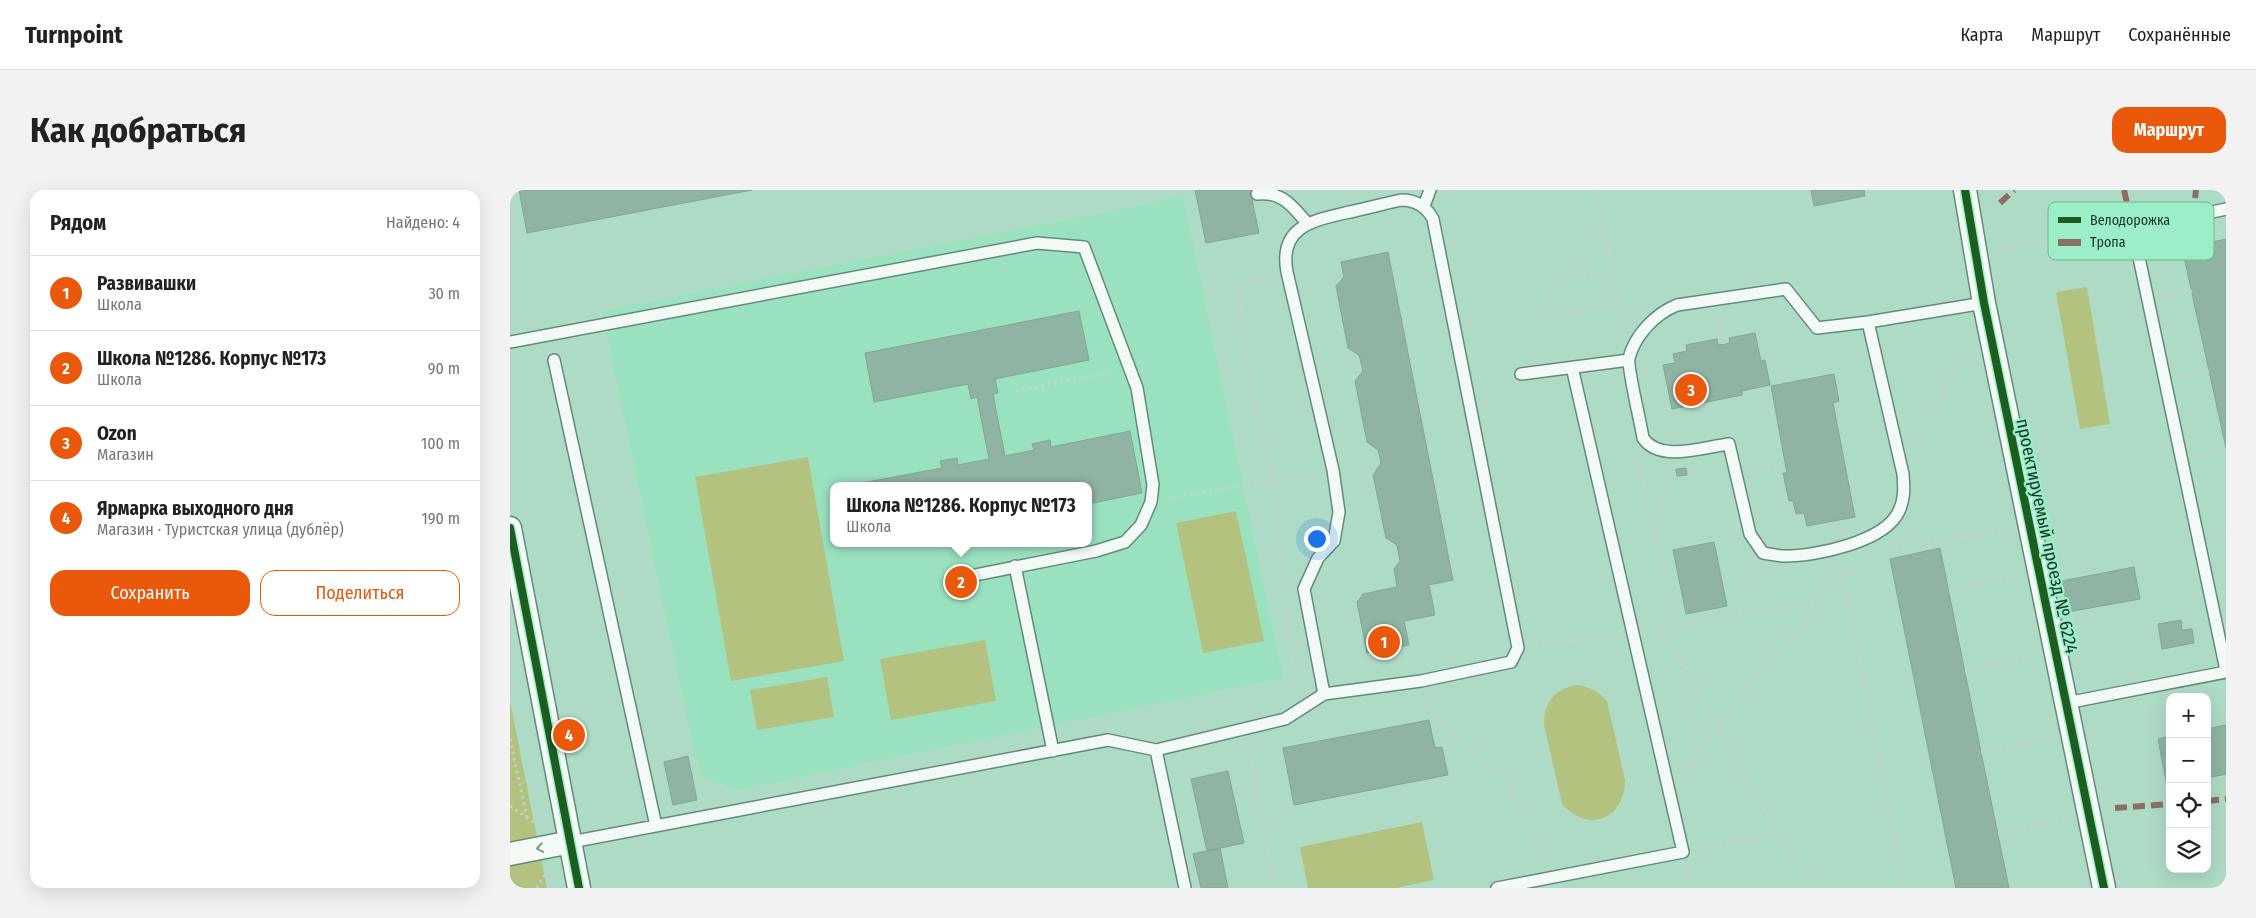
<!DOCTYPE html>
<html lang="ru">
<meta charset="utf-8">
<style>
:root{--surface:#fff;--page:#f2f2f2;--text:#222;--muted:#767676;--line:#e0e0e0;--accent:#ea580c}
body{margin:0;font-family:"Fira Sans Condensed",sans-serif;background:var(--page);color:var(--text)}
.controls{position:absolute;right:15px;bottom:15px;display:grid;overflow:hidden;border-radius:10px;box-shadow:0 5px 20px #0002}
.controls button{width:45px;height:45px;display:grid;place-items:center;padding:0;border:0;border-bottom:1px solid var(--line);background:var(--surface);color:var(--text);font:25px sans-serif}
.you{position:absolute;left:806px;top:348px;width:18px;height:18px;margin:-12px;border:4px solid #fff;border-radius:50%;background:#1a73e8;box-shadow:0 0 0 8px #1a73e833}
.badge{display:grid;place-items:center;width:32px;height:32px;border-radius:50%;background:var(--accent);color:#fff;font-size:16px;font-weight:700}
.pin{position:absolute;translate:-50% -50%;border:2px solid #fff;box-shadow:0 1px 5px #0006}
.popup{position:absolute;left:320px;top:292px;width:262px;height:65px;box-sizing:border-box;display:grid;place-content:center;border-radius:10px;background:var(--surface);filter:drop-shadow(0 1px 4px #0005);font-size:16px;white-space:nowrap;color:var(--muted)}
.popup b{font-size:19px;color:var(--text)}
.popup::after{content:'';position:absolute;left:50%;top:100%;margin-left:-10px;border:10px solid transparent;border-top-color:var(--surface)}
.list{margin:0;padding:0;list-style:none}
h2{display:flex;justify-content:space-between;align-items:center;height:65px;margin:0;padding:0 20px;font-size:21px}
h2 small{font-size:16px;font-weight:400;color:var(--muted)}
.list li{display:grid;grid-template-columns:32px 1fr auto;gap:15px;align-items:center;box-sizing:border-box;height:75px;padding:0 20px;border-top:1px solid var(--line)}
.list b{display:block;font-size:19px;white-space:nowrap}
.list p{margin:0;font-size:16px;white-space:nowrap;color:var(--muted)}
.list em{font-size:16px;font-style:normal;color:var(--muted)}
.actions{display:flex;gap:10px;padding:15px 20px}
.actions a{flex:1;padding:11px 0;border:1px solid var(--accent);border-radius:15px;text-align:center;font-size:18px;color:var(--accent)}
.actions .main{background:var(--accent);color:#fff}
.icon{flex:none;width:28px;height:28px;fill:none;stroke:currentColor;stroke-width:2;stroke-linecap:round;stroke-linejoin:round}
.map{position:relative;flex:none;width:1716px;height:698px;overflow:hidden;border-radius:15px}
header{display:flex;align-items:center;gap:30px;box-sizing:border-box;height:70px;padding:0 25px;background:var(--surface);border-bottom:1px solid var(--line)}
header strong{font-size:24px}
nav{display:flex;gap:28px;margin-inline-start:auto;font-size:18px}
.intro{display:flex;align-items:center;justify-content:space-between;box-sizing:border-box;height:120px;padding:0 30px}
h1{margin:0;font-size:35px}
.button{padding:12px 22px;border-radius:15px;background:var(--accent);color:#fff;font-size:18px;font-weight:700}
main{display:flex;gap:30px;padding:0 30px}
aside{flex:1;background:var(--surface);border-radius:15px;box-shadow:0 5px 20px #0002}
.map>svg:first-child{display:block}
.built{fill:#9ae1c0;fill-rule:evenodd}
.green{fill:#b4c280}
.building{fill:#90b4a3;stroke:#83a797}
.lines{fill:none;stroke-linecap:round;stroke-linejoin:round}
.lane-casing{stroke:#638b7b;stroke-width:14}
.street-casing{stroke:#638b7b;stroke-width:25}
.path{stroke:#c4d2cc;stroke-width:3;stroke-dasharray:2.5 4;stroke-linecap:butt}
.lane{stroke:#f3faf6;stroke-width:11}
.street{stroke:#f3faf6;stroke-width:22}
.quiet{stroke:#8d6e63;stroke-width:6;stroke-dasharray:12 6;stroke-linecap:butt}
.cycleway-casing{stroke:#9beec7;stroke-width:11}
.cycleway{stroke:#1b5e20;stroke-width:8}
.oneway{stroke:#82978e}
.labels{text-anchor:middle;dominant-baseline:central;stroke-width:4.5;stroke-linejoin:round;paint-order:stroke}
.street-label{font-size:18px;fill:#113425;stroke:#9beec7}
.key{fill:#9beec7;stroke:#72b696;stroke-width:1}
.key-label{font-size:14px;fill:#113425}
</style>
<header>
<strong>Turnpoint</strong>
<nav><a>Карта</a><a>Маршрут</a><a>Сохранённые</a></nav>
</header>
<div class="intro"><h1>Как добраться</h1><a class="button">Маршрут</a></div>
<main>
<aside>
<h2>Рядом<small>Найдено: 4</small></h2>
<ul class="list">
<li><span class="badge">1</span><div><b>Развивашки</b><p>Школа</p></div><em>30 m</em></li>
<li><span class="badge">2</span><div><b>Школа №1286. Корпус №173</b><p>Школа</p></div><em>90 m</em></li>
<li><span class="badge">3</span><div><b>Ozon</b><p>Магазин</p></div><em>100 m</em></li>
<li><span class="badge">4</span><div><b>Ярмарка выходного дня</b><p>Магазин · Туристская улица (дублёр)</p></div><em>190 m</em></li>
</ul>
<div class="actions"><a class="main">Сохранить</a><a>Поделиться</a></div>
</aside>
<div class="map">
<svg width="1716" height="698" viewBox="0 0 1716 698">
<rect width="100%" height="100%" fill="#aedbc6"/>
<path class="built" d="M 673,7 L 773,488 L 226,600 L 191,586 L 184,562 L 92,121 ZM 324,296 L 578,296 L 578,353 L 324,353 Z"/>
<path class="green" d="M 1577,97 L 1600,234 L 1570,239 L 1546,102 Z
M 298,267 L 334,471 L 221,491 L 185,287 Z
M 726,321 L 754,451 L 693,463 L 666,333 Z
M 475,450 L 486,511 L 381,530 L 370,469 Z
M 317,487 L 324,527 L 247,540 L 240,500 Z
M 1067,495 C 1080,497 1088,501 1097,511 L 1115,590 C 1115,629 1078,644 1052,614 L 1034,535 C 1034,513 1044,499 1067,495 Z
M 0,511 L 37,698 L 0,698 Z
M 912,632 L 924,690 L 886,698 L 798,698 L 790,657 Z"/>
<path class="building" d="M 9,0 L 242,0 L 17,43 Z
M 685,0 L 740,0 L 749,43 L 696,53 Z
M 1301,0 L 1354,0 L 1355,6 L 1304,16 Z
M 1716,49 L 1716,258 L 1672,58 Z
M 878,62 L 943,390 L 919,395 L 925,425 L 894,431 L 899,455 L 857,463 L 847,412 L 853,404 L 887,397 L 884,379 L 890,371 L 887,355 L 876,348 L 863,285 L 871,273 L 868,260 L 857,252 L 845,191 L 853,181 L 849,165 L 838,158 L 826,96 L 834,87 L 831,72 Z
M 569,121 L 579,170 L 485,189 L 488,203 L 483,204 L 495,266 L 524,260 L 522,254 L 540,250 L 541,257 L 620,241 L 632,303 L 578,314 L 578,296 L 353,296 L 352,293 L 432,278 L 430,271 L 447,268 L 448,275 L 479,269 L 467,207 L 461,209 L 458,194 L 364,212 L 355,163 Z
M 1245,143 L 1251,171 L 1255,170 L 1260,195 L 1232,201 L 1232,205 L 1162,219 L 1153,175 L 1165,173 L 1163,164 L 1177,161 L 1176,155 L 1207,149 L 1208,155 L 1220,153 L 1219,148 Z
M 1324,184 L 1329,211 L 1323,213 L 1345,327 L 1297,336 L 1294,323 L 1286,324 L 1283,311 L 1279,311 L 1273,283 L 1277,283 L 1261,196 Z
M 1176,278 L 1177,285 L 1167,286 L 1166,279 Z
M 1204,352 L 1217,416 L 1176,424 L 1163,360 Z
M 1430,358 L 1471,562 L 1499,698 L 1446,698 L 1380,369 Z
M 1624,377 L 1630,409 L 1558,422 L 1552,391 Z
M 1671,430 L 1672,440 L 1682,439 L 1684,453 L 1652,459 L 1648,434 Z
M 919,530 L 925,558 L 932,557 L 938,585 L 784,615 L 773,558 Z
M 1716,535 L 1716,584 L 1697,588 L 1697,539 Z
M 1660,546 L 1660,595 L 1657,596 L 1648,549 Z
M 178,566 L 187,610 L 163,615 L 154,572 Z
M 718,581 L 734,653 L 697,661 L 681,589 Z
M 710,658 L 718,698 L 691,698 L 683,664 Z"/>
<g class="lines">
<g class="lane-casing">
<path id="lane" d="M 747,4 C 772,1 782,16 797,33
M 914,16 L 920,0
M 1716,19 L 1623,39 L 1716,480
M 1358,132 L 1393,284 C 1394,297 1395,308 1389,321 C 1375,352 1306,366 1275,366 C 1268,366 1260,364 1253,363 L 1240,344 L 1219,254 C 1193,257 1150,273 1133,248 C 1131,234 1117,177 1119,168 C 1125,145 1145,124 1167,115 L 1276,99 L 1307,138 L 1358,132 L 1474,113
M 0,152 L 527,53 L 574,57 L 627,198 L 643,295 L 641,312 L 631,335 L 615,352 L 586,361 L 440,390
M 44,170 L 146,636
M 1011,184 L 1119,170
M 505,376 L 543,561
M 1556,513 L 1716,482
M 646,560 L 675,698
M 61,652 L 598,550 L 646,560 L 775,529 L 814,504 L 911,491 L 1001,472 L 1008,458 L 923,29 C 916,16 906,10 891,10 C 873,14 854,19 835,23 C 800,31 769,38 777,82 L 823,280 L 829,322 L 824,351 L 808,368 L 794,399 L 814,504
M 987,698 L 1173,662 L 1062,177"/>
</g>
<g class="street-casing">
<path id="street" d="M 1455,0 L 1474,113 L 1594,698
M 0,338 L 69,698
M 0,664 L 61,652"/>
</g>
<path class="path" d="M 1087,0 L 1113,137
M 938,7 L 945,0
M 1498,58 L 1604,42
M 1102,82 C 1082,86 1037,85 1039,113 C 1040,121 1045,124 1052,126 L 1108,114
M 760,86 L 731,91 L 731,143 L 762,291 L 774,395
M 1068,88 L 1093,37
M 1655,107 L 1682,101
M 1209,127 L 1214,154
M 1673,187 L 1699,181
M 506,201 L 602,182
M 1407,257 L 1458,158
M 1690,267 L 1716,261
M 1128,270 L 1166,435
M 1245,282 L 1276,276
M 661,308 L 805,283
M 1146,340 L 1159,280
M 1707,346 L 1716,344
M 1379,358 L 1496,341
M 1332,377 L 1394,698
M 1439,399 L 1504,386
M 1230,425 L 1227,409 L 1244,378
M 777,426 L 786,499
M 1150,438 L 1183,487 L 1207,538 L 1268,644 L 1306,698
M 1140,440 L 1304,413
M 1026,456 L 1104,445
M 1169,468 L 1188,565
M 1455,481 L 1521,467
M 916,508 L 920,522 L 995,591 L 1034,669
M 0,549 L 17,628
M 739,556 L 765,698
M 1471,562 L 1538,549
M 1174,583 L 1255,473 L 1289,441 L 1319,380
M 0,616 L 26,634
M 1488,644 L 1555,630
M 1190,658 L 1268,644
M 1177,680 L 1180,698
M 27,698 L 37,682"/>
<use href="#lane" class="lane"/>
<use href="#street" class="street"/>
<path class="quiet" d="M 1614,0 L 1623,39
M 1490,13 L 1504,0
M 1683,26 L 1686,0
M 1697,611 L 1716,609
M 1605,618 L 1660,614"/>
<g class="cycleway-casing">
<path id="cycleway" d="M 1455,0 L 1474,113 L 1594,698
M 0,338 L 69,698"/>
</g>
<use href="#cycleway" class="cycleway"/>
</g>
<defs><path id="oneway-chevron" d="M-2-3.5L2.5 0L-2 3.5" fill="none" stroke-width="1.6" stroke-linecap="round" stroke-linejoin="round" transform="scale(1.25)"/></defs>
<use class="oneway" href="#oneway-chevron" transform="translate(30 658) rotate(170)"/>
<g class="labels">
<g class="street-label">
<text transform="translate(1537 346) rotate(78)">проектируемый проезд № 6224</text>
</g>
</g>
<rect x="1538" y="12" width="166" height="58" rx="8" class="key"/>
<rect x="1548" y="27" width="23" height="6" fill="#1b5e20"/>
<rect x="1548" y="49" width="23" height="7" fill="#8d6e63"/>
<g class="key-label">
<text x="1580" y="35">Велодорожка</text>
<text x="1580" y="57">Тропа</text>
</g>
</svg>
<div class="controls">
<button>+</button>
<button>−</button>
<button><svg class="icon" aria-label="locate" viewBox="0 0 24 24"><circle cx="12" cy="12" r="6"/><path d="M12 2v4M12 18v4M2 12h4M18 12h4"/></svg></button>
<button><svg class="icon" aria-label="layers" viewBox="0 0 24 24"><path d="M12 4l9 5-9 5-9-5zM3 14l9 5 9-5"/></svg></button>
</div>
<div class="you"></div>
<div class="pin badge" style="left:874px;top:452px">1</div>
<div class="pin badge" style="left:451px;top:392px">2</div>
<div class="popup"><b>Школа №1286. Корпус №173</b>Школа</div>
<div class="pin badge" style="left:1181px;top:200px">3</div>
<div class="pin badge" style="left:59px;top:545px">4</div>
</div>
</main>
